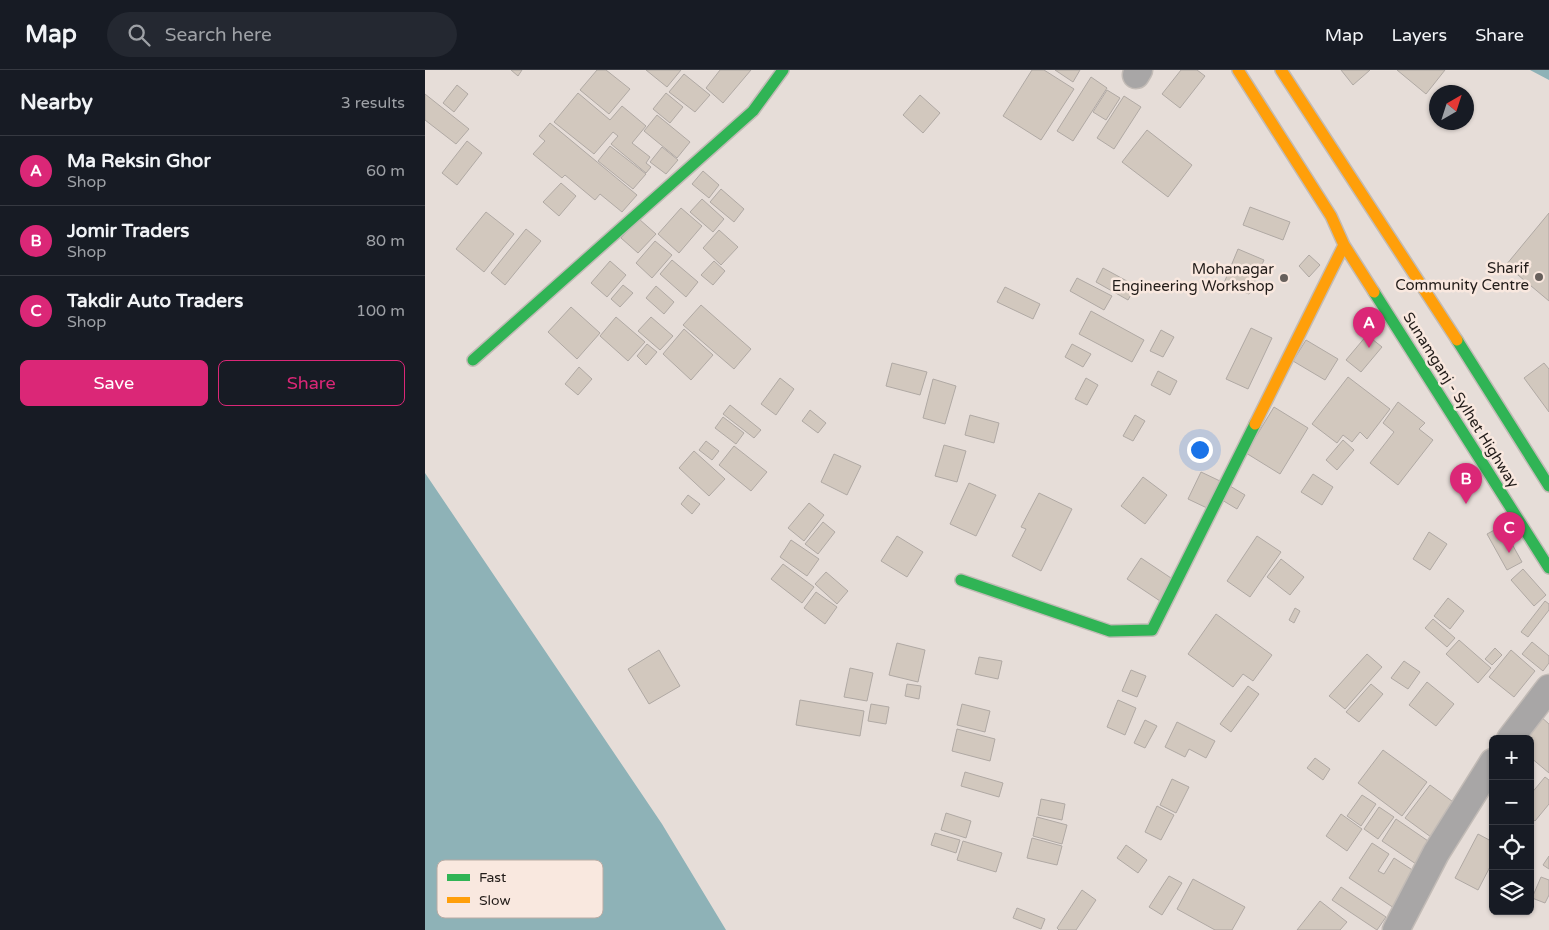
<!DOCTYPE html>
<meta charset="utf-8">
<style>
:root{--surface:#171b24;--page:#242831;--text:#f1f3f6;--muted:#9ea1a6;--line:#363941;--accent:#db2777}
body{margin:0;font-family:"Varela Round",sans-serif;background:var(--page);color:var(--text)}
.controls{position:absolute;right:15px;bottom:15px;display:grid;overflow:hidden;border-radius:8px;box-shadow:0 1px 4px #0004}
.controls button{width:45px;height:45px;display:grid;place-items:center;padding:0;border:0;border-bottom:1px solid var(--line);background:var(--surface);color:var(--text);font:25px sans-serif}
.compass{position:absolute;left:1004px;top:15px;width:45px;height:45px;border-radius:50%;background:var(--surface);box-shadow:0 1px 4px #0004;rotate:39deg}
.you{position:absolute;left:774px;top:379px;width:18px;height:18px;margin:-12px;border:4px solid #fff;border-radius:50%;background:#1a73e8;box-shadow:0 0 0 8px #1a73e833}
.badge{display:grid;place-items:center;width:32px;height:32px;border-radius:50%;background:var(--accent);color:#fff;font-size:16px;font-weight:700}
.pin{position:absolute;translate:-50% -41px;filter:drop-shadow(0 1px 2px #0008)}
.pin::after{content:'';position:absolute;top:26px;width:18px;height:15px;background:inherit;clip-path:polygon(0 0,100% 0,50% 100%)}
.list{margin:0;padding:0;list-style:none}
h2{display:flex;justify-content:space-between;align-items:center;height:65px;margin:0;padding:0 20px;font-size:21px}
h2 small{font-size:16px;font-weight:400;color:var(--muted)}
.list li{display:grid;grid-template-columns:32px 1fr auto;gap:15px;align-items:center;box-sizing:border-box;height:70px;padding:0 20px;border-top:1px solid var(--line)}
.list b{display:block;font-size:19px;white-space:nowrap}
.list p{margin:0;font-size:16px;white-space:nowrap;color:var(--muted)}
.list em{font-size:16px;font-style:normal;color:var(--muted)}
.actions{display:flex;gap:10px;padding:15px 20px}
.actions a{flex:1;padding:11px 0;border:1px solid var(--accent);border-radius:8px;text-align:center;font-size:18px;color:var(--accent)}
.actions .main{background:var(--accent);color:#fff}
.icon{flex:none;width:28px;height:28px;fill:none;stroke:currentColor;stroke-width:2;stroke-linecap:round;stroke-linejoin:round}
.map{position:relative;flex:none;width:1124px;height:860px;overflow:hidden}
header{display:flex;align-items:center;gap:30px;box-sizing:border-box;height:70px;padding:0 25px;background:var(--surface);border-bottom:1px solid var(--line)}
header strong{font-size:24px}
nav{display:flex;gap:28px;margin-inline-start:auto;font-size:18px}
.search{width:350px;height:45px;background:var(--page);display:flex;align-items:center;gap:12px;box-sizing:border-box;padding:0 18px;border-radius:28px;color:var(--muted);font-size:19px}
main{display:flex}
aside{flex:1;background:var(--surface)}
.map>svg:first-child{display:block}
.water{fill:#8eb2b7}
.building{fill:#d2c8be;stroke:#b0a9a4}
.lines{fill:none;stroke-linecap:round;stroke-linejoin:round}
.street-casing{stroke:#c2bbb6;stroke-width:29}
.fast-casing{stroke:#c2bbb6;stroke-width:14}
.slow-casing{stroke:#c2bbb6;stroke-width:14}
.street{stroke:#a8a6a6;stroke-width:26}
.fast{stroke:#30b455;stroke-width:11}
.slow{stroke:#ff9f0a;stroke-width:11}
.poi-dot{fill:#67605c;stroke:#f9e8df;stroke-width:2}
.labels{text-anchor:middle;dominant-baseline:central;stroke-width:5;stroke-linejoin:round;paint-order:stroke}
.poi-label{font-size:15px;fill:#221c19;stroke:#f9e8df;text-anchor:end}
.street-label{font-size:15px;fill:#221c19;stroke:#f9e8df}
.key{fill:#f9e8df;stroke:#b8aba4;stroke-width:1}
.key-label{font-size:14px;fill:#221c19}
</style>
<header>
<strong>Map</strong>
<div class="search"><svg class="icon" aria-label="search" viewBox="0 0 24 24"><circle cx="10" cy="10" r="6"/><path d="M15 15l6 6"/></svg>Search here</div>
<nav><a>Map</a><a>Layers</a><a>Share</a></nav>
</header>
<main>
<aside>
<h2>Nearby<small>3 results</small></h2>
<ul class="list">
<li><span class="badge">A</span><div><b>Ma Reksin Ghor</b><p>Shop</p></div><em>60 m</em></li>
<li><span class="badge">B</span><div><b>Jomir Traders</b><p>Shop</p></div><em>80 m</em></li>
<li><span class="badge">C</span><div><b>Takdir Auto Traders</b><p>Shop</p></div><em>100 m</em></li>
</ul>
<div class="actions"><a class="main">Save</a><a>Share</a></div>
</aside>
<div class="map">
<svg width="1124" height="860" viewBox="0 0 1124 860">
<rect width="100%" height="100%" fill="#e6ddd8"/>
<path class="water" d="M 1105,0 L 1124,0 L 1124,10 Z
M 0,403 L 237,754 L 301,860 L 0,860 Z"/>
<path class="building" d="M 86,0 L 97,0 L 93,6 Z
M 172,0 L 181,0 L 205,19 L 184,44 L 155,20 Z
M 221,0 L 256,0 L 242,17 Z
M 295,0 L 326,0 L 298,33 L 281,18 Z
M 607,0 L 619,0 L 649,19 L 616,70 L 578,46 Z
M 630,0 L 655,0 L 648,12 Z
M 756,0 L 772,0 L 780,6 L 755,38 L 737,24 Z
M 916,0 L 945,0 L 928,15 Z
M 972,0 L 1020,0 L 1001,24 Z
M 259,4 L 285,25 L 270,42 L 244,22 Z
M 666,7 L 682,18 L 648,71 L 632,61 Z
M 32,15 L 43,24 L 29,42 L 18,33 Z
M 682,20 L 695,28 L 681,50 L 668,42 Z
M 153,23 L 185,50 L 197,36 L 221,56 L 207,73 L 225,87 L 221,93 L 226,97 L 221,103 L 186,74 L 193,66 L 188,62 L 169,84 L 129,52 Z
M 241,23 L 258,37 L 245,53 L 228,39 Z
M 0,24 L 44,59 L 31,74 L 0,50 Z
M 495,25 L 515,43 L 498,63 L 478,45 Z
M 699,26 L 716,37 L 689,79 L 672,68 Z
M 232,45 L 265,72 L 252,88 L 219,61 Z
M 125,53 L 212,125 L 197,142 L 175,124 L 170,130 L 140,105 L 137,108 L 108,84 L 120,71 L 114,66 Z
M 722,60 L 767,95 L 743,127 L 697,92 Z
M 42,71 L 57,83 L 32,115 L 17,103 Z
M 185,76 L 221,104 L 208,119 L 173,91 Z
M 237,77 L 253,90 L 241,104 L 225,92 Z
M 278,101 L 294,115 L 284,128 L 267,114 Z
M 136,113 L 151,126 L 134,146 L 118,132 Z
M 296,119 L 319,139 L 309,152 L 285,132 Z
M 277,129 L 299,149 L 288,162 L 265,142 Z
M 825,137 L 865,152 L 858,170 L 818,155 Z
M 256,138 L 277,156 L 254,183 L 233,164 Z
M 61,142 L 89,164 L 59,202 L 31,179 Z
M 1124,143 L 1124,231 L 1081,195 Z
M 214,149 L 231,164 L 213,183 L 196,168 Z
M 101,159 L 116,171 L 80,215 L 66,203 Z
M 294,160 L 313,177 L 296,195 L 278,178 Z
M 230,171 L 247,185 L 227,208 L 211,193 Z
M 813,179 L 839,190 L 824,224 L 799,213 Z
M 884,185 L 895,195 L 884,207 L 874,196 Z
M 247,190 L 273,212 L 261,227 L 235,204 Z
M 185,191 L 201,205 L 182,227 L 166,213 Z
M 289,191 L 300,201 L 288,215 L 276,205 Z
M 678,198 L 711,216 L 703,230 L 671,212 Z
M 652,208 L 687,226 L 679,240 L 645,221 Z
M 198,215 L 208,223 L 195,237 L 186,229 Z
M 231,216 L 249,232 L 239,244 L 221,228 Z
M 580,217 L 615,234 L 608,249 L 572,232 Z
M 276,235 L 326,279 L 309,299 L 258,255 Z
M 146,237 L 175,263 L 152,289 L 123,262 Z
M 666,241 L 719,270 L 707,292 L 654,264 Z
M 191,247 L 220,272 L 203,291 L 175,266 Z
M 226,247 L 248,266 L 235,280 L 213,261 Z
M 826,258 L 847,268 L 823,319 L 801,309 Z
M 259,259 L 288,285 L 266,310 L 238,284 Z
M 736,260 L 749,267 L 738,287 L 725,281 Z
M 942,265 L 957,277 L 936,302 L 921,290 Z
M 881,270 L 913,289 L 900,310 L 868,291 Z
M 222,274 L 232,282 L 221,295 L 212,286 Z
M 647,274 L 666,284 L 658,297 L 640,287 Z
M 467,293 L 502,302 L 495,325 L 461,316 Z
M 1119,293 L 1124,299 L 1124,342 L 1099,308 Z
M 154,297 L 167,309 L 153,325 L 140,314 Z
M 733,301 L 752,311 L 745,325 L 726,315 Z
M 923,307 L 965,339 L 942,369 L 935,362 L 927,372 L 918,365 L 912,373 L 887,354 Z
M 355,308 L 369,319 L 351,345 L 336,334 Z
M 661,308 L 673,315 L 662,335 L 650,329 Z
M 508,309 L 531,316 L 520,354 L 498,348 Z
M 973,332 L 1000,353 L 994,359 L 1008,370 L 973,415 L 945,393 L 969,362 L 958,353 Z
M 305,335 L 336,360 L 329,368 L 298,344 Z
M 849,337 L 883,358 L 855,404 L 821,383 Z
M 385,340 L 401,353 L 393,363 L 377,351 Z
M 545,345 L 574,353 L 569,373 L 540,365 Z
M 710,345 L 720,351 L 708,371 L 698,366 Z
M 298,347 L 319,363 L 311,374 L 290,358 Z
M 918,370 L 929,380 L 912,400 L 901,390 Z
M 281,371 L 294,381 L 287,390 L 274,380 Z
M 519,375 L 541,381 L 532,412 L 510,406 Z
M 309,376 L 342,402 L 326,421 L 294,395 Z
M 269,381 L 300,409 L 284,426 L 254,398 Z
M 409,384 L 436,396 L 422,425 L 396,412 Z
M 776,402 L 795,411 L 782,438 L 763,429 Z
M 888,404 L 908,417 L 897,435 L 876,422 Z
M 718,407 L 742,425 L 720,454 L 696,436 Z
M 544,413 L 571,425 L 551,466 L 525,454 Z
M 805,416 L 820,425 L 812,439 L 797,430 Z
M 614,423 L 647,439 L 616,501 L 587,486 L 601,459 L 596,457 Z
M 263,425 L 275,434 L 267,444 L 256,434 Z
M 384,433 L 399,445 L 379,471 L 363,458 Z
M 398,452 L 410,462 L 393,484 L 380,474 Z
M 1077,456 L 1097,492 L 1082,500 L 1062,464 Z
M 1004,462 L 1022,474 L 1005,500 L 988,489 Z
M 472,466 L 498,482 L 482,507 L 456,491 Z
M 832,466 L 856,482 L 825,527 L 802,511 Z
M 366,470 L 394,489 L 382,506 L 355,487 Z
M 716,488 L 749,510 L 735,531 L 702,509 Z
M 856,489 L 879,507 L 865,525 L 842,507 Z
M 358,494 L 389,517 L 377,533 L 346,509 Z
M 1098,499 L 1121,525 L 1109,536 L 1086,510 Z
M 401,502 L 423,521 L 412,534 L 390,514 Z
M 391,522 L 412,537 L 400,554 L 379,538 Z
M 1023,528 L 1039,541 L 1025,559 L 1009,546 Z
M 1120,531 L 1124,534 L 1124,540 L 1103,567 L 1096,562 Z
M 870,538 L 875,541 L 869,553 L 864,550 Z
M 791,544 L 847,585 L 828,611 L 818,604 L 808,617 L 763,584 Z
M 1008,549 L 1030,568 L 1022,577 L 1000,558 Z
M 1034,570 L 1066,598 L 1053,613 L 1021,584 Z
M 1107,572 L 1124,586 L 1124,593 L 1118,601 L 1097,584 Z
M 472,573 L 500,580 L 493,612 L 464,605 Z
M 1070,578 L 1077,585 L 1067,595 L 1060,589 Z
M 234,580 L 255,616 L 224,634 L 203,599 Z
M 1086,580 L 1110,601 L 1089,627 L 1064,607 Z
M 942,584 L 957,597 L 920,639 L 904,626 Z
M 554,587 L 577,591 L 573,609 L 550,604 Z
M 979,591 L 995,602 L 983,619 L 966,608 Z
M 425,598 L 448,603 L 442,631 L 419,627 Z
M 706,600 L 721,606 L 712,627 L 697,621 Z
M 1002,612 L 1029,634 L 1011,656 L 984,635 Z
M 482,614 L 496,616 L 494,629 L 480,626 Z
M 946,614 L 958,624 L 934,652 L 921,642 Z
M 823,616 L 834,624 L 806,662 L 795,654 Z
M 375,630 L 439,641 L 435,666 L 371,655 Z
M 693,630 L 711,638 L 700,665 L 682,657 Z
M 446,634 L 464,637 L 461,654 L 443,651 Z
M 537,634 L 565,641 L 560,662 L 532,655 Z
M 1115,646 L 1124,654 L 1124,703 L 1105,687 L 1105,669 L 1095,669 Z
M 720,650 L 732,656 L 720,678 L 709,673 Z
M 752,652 L 790,671 L 781,688 L 764,679 L 760,687 L 740,677 Z
M 532,659 L 570,669 L 565,691 L 527,681 Z
M 958,680 L 1002,712 L 977,746 L 933,713 Z
M 890,688 L 905,699 L 898,710 L 882,698 Z
M 540,702 L 578,713 L 574,727 L 536,716 Z
M 1120,707 L 1124,710 L 1124,734 L 1110,751 L 1105,747 L 1105,725 Z
M 747,709 L 764,717 L 751,743 L 735,735 Z
M 1005,715 L 1035,737 L 1010,770 L 980,748 Z
M 937,725 L 951,734 L 936,756 L 922,746 Z
M 616,729 L 640,734 L 637,750 L 613,745 Z
M 732,736 L 749,745 L 736,770 L 720,762 Z
M 954,737 L 969,747 L 953,769 L 939,759 Z
M 521,743 L 546,751 L 541,768 L 516,760 Z
M 916,744 L 937,759 L 922,781 L 901,766 Z
M 612,747 L 642,755 L 637,774 L 608,766 Z
M 971,749 L 1006,773 L 991,794 L 957,771 Z
M 510,763 L 535,770 L 531,783 L 506,775 Z
M 1053,764 L 1068,772 L 1068,791 L 1053,820 L 1030,808 Z
M 607,768 L 637,776 L 632,795 L 602,788 Z
M 538,771 L 577,783 L 571,802 L 532,790 Z
M 947,773 L 964,784 L 953,801 L 959,804 L 969,788 L 992,803 L 969,838 L 924,808 Z
M 701,775 L 722,790 L 713,803 L 692,788 Z
M 1124,786 L 1124,799 L 1118,795 Z
M 744,806 L 757,813 L 737,845 L 724,837 Z
M 1116,807 L 1124,810 L 1124,825 L 1120,833 L 1107,828 Z
M 768,809 L 820,837 L 807,860 L 790,860 L 752,839 Z
M 916,817 L 961,847 L 952,860 L 907,830 Z
M 657,820 L 671,830 L 651,860 L 634,860 L 632,858 Z
M 895,831 L 922,852 L 915,860 L 872,860 Z
M 592,838 L 620,849 L 616,859 L 588,848 Z"/>
<g class="lines">
<g class="street-casing">
<path id="street" d="M 711,5 L 714,0
M 1085,669 L 1124,618
M 971,860 L 1011,783 L 1068,692"/>
</g>
<g class="fast-casing">
<path id="fast" d="M 949,222 L 1124,498
M 1032,270 L 1124,416
M 48,290 L 328,41 L 358,0
M 536,510 L 685,561 L 727,560 L 830,354"/>
</g>
<g class="slow-casing">
<path id="slow" d="M 813,0 L 906,146 L 919,175 L 949,222
M 856,0 L 1032,270
M 830,354 L 919,175"/>
</g>
<use href="#street" class="street"/>
<use href="#fast" class="fast"/>
<use href="#slow" class="slow"/>
</g>
<g class="poi-dot">
<circle cx="1114" cy="207" r="5"/>
<circle cx="859" cy="208" r="5"/>
</g>
<g class="labels">
<g class="poi-label">
<text x="1104" y="198">Sharif<tspan x="1104" dy="17">Community Centre</tspan></text>
<text x="849" y="199">Mohanagar<tspan x="849" dy="17">Engineering Workshop</tspan></text>
</g>
<g class="street-label">
<text transform="translate(1036 330) rotate(58)">Sunamganj - Sylhet Highway</text>
</g>
</g>
<rect x="12" y="790" width="166" height="58" rx="8" class="key"/>
<rect x="22" y="804" width="23" height="7" fill="#30b455"/>
<rect x="22" y="827" width="23" height="6" fill="#ff9f0a"/>
<g class="key-label">
<text x="54" y="812">Fast</text>
<text x="54" y="835">Slow</text>
</g>
</svg>
<div class="controls">
<button>+</button>
<button>−</button>
<button><svg class="icon" aria-label="locate" viewBox="0 0 24 24"><circle cx="12" cy="12" r="6"/><path d="M12 2v4M12 18v4M2 12h4M18 12h4"/></svg></button>
<button><svg class="icon" aria-label="layers" viewBox="0 0 24 24"><path d="M12 4l9 5-9 5-9-5zM3 14l9 5 9-5"/></svg></button>
</div>
<svg class="compass" viewBox="-18 -18 36 36"><path d="M0-13l5 13h-10z" fill="#e53935"/><path d="M0 13l5-13h-10z" fill="#9ea1a6"/></svg>
<div class="you"></div>
<div class="pin badge" style="left:944px;top:278px">A</div>
<div class="pin badge" style="left:1041px;top:434px">B</div>
<div class="pin badge" style="left:1084px;top:483px">C</div>
</div>
</main>
